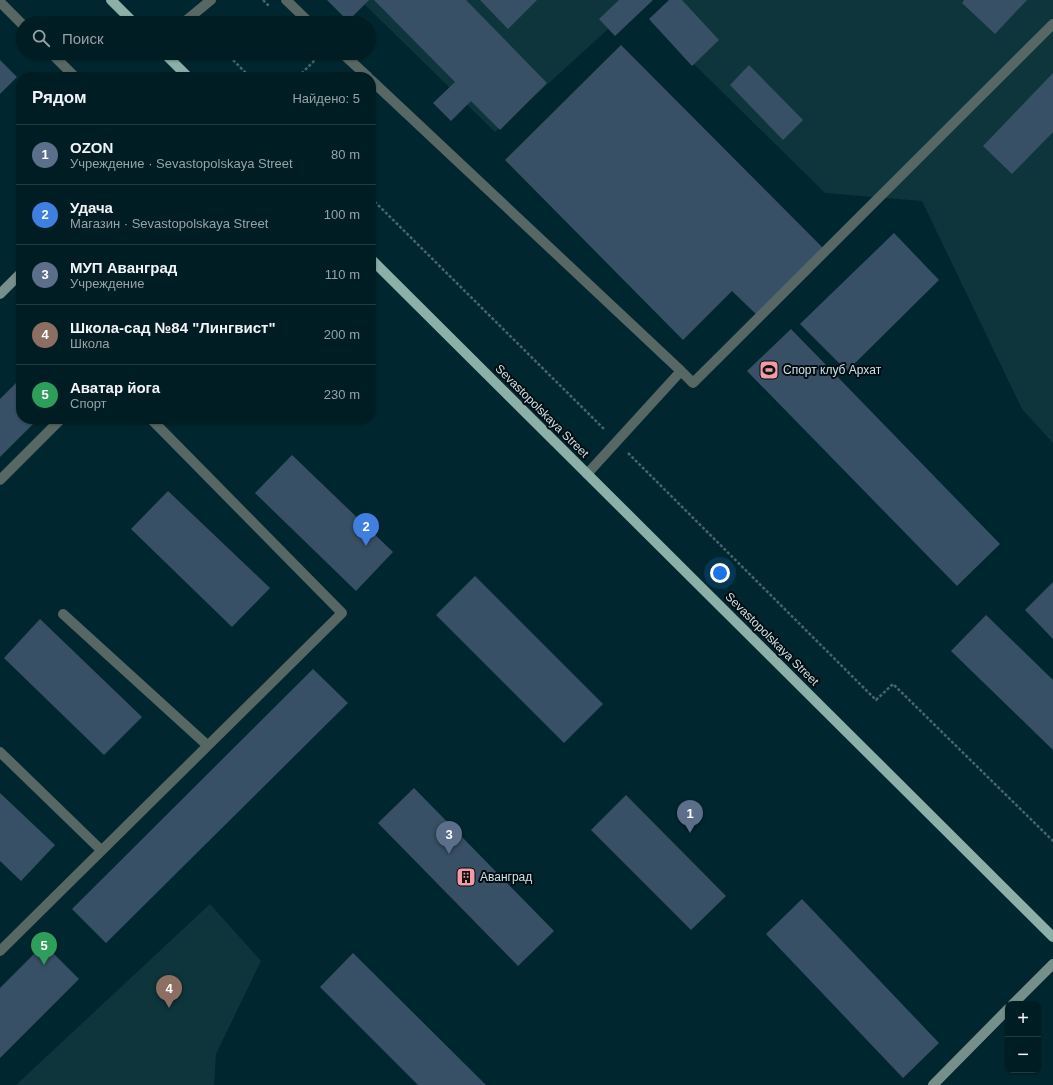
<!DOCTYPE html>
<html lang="ru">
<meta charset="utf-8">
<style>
:root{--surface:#001d23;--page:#0a262b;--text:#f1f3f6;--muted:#95a2a6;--line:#223b41;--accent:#f39aa7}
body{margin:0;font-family:Helvetica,sans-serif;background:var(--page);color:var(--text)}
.controls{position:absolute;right:12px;bottom:12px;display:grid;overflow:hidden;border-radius:8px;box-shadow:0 1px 3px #0004}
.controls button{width:36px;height:36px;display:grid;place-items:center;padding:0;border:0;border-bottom:1px solid var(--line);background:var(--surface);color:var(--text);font:20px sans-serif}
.you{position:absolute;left:720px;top:573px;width:14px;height:14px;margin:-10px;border:3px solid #fff;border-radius:50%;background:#1a73e8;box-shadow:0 0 0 6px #1a73e833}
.badge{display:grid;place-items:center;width:26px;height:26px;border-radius:50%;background:var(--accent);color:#fff;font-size:13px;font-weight:700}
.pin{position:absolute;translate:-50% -33px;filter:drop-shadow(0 1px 2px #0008)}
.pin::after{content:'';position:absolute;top:21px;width:14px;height:12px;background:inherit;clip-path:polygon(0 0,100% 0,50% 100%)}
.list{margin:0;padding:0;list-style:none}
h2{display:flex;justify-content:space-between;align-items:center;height:52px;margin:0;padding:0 16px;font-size:17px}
h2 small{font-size:13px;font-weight:400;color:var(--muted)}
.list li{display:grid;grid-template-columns:26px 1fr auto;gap:12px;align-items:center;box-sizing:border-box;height:60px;padding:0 16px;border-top:1px solid var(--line)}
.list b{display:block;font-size:15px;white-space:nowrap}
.list p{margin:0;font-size:13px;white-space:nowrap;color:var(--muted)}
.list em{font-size:13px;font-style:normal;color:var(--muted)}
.icon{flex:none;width:22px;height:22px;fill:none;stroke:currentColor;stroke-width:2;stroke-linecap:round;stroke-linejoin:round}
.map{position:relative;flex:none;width:1053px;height:1085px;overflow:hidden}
.search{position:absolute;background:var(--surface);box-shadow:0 1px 3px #0004;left:16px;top:16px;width:360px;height:44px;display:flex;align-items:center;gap:10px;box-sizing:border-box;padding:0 14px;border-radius:22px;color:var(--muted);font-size:15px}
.panel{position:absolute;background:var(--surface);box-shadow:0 1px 3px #0004;left:16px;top:72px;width:360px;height:352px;border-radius:16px}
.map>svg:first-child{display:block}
.built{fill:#0d353b}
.building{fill:#385065}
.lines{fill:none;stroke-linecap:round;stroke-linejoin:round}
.path{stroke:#45666d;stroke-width:2.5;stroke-dasharray:3 2;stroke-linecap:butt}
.service{stroke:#576864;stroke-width:10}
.minor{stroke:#576864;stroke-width:10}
.secondary{stroke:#75908b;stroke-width:10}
.primary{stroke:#8cafa8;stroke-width:10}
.labels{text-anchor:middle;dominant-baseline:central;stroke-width:4;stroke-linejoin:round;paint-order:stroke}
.poi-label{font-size:12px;fill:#cce1e5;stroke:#010d11;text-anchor:start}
.street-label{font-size:12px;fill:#cce1e5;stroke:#010d11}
</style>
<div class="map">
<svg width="1053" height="1085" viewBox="0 0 1053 1085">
<rect width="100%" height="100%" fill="#00272f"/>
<path class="built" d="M 360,0 L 640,0 L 495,132 Z
M 673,0 L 1053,0 L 1053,443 L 1022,409 L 922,201 L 825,193 L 651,22 Z
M 210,904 L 261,961 L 216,1054 L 214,1085 L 16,1085 Z"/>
<path class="building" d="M 327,0 L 369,0 L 348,21 Z
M 374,0 L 466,0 L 547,83 L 500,130 L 471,101 L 451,121 L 433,103 L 455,82 Z
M 480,0 L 537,0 L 508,29 Z
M 619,0 L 653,0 L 615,36 L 599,19 Z
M 669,0 L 682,0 L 719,40 L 692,66 L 649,19 Z
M 964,0 L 1027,0 L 995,34 L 962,3 Z
M 621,45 L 824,249 L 757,315 L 732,291 L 683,340 L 505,160 Z
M 0,60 L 17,77 L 0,94 Z
M 749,65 L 803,120 L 783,140 L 730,85 Z
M 1053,73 L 1053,132 L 1012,174 L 983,146 Z
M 894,233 L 939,280 L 847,371 L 800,324 Z
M 791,329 L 1000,544 L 957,586 L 747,371 Z
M 21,378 L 21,419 L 38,419 L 0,457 L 0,399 Z
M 292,455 L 393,552 L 356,591 L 255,493 Z
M 168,491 L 270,588 L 232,627 L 131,529 Z
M 475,576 L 603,704 L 564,743 L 436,615 Z
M 1053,582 L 1053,639 L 1025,610 Z
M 986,615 L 1053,680 L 1053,750 L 951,651 Z
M 40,619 L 142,717 L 104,755 L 4,658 Z
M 313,669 L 348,703 L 106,943 L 72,909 Z
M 414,788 L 554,931 L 518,966 L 378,823 Z
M 0,793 L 55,845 L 21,881 L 0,861 Z
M 626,795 L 726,896 L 691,930 L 591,830 Z
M 802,899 L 939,1043 L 903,1078 L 766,934 Z
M 44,944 L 79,979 L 0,1058 L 0,988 Z
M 353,953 L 486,1085 L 418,1085 L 320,987 Z"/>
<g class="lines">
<path class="path" d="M 263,0 L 270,7
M 218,23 L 218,16
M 226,53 L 250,77
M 298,77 L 319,56 L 316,53
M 371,198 L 605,430
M 628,453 L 876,700 L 893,684 L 1053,841"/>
<path class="service" d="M 286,0 L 310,23
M 0,2 L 23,25
M 51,53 L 75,77
M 342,53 L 368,77
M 371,80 L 681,371 L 587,474
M 681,371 L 693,383 L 1053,24
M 0,480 L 61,419
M 63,614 L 207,745
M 0,752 L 101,850
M 0,951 L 342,613 L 151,419"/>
<path class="minor" d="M 183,23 L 211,0"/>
<path class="secondary" d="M 0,294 L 21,273
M 1013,1004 L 1053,964
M 933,1085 L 1008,1009"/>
<path class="primary" d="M 111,0 L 134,23
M 164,53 L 188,77
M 371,259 L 1053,937"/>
</g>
<defs>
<g id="stadium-square" transform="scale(1)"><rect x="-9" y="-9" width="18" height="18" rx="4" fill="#f39aa7" stroke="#010d11"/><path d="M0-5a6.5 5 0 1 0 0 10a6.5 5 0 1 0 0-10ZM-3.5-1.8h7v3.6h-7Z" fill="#111"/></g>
<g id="building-square" transform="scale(1)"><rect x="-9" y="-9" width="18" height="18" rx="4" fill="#f39aa7" stroke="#010d11"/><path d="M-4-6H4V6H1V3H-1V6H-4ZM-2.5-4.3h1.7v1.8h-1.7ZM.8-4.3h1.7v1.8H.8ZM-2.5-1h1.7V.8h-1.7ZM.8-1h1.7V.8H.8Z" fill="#111"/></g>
</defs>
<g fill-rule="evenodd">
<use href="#stadium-square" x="769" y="370"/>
<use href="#building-square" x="466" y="877"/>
</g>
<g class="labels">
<g class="poi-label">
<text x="783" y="370">Спорт клуб Архат</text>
<text x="480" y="877">Аванград</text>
</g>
<g class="street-label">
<text transform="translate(542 411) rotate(45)">Sevastopolskaya Street</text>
<text transform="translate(772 639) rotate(45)">Sevastopolskaya Street</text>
</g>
</g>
</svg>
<div class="controls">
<button>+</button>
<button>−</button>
</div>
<div class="you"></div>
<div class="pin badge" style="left:690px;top:833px;background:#5c6f8a">1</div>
<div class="pin badge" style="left:366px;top:546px;background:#3f7fe0">2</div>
<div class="pin badge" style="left:449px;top:854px;background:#5c6f8a">3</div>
<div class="pin badge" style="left:169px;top:1008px;background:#8d6e63">4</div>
<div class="pin badge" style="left:44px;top:965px;background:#2e9e5b">5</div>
<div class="search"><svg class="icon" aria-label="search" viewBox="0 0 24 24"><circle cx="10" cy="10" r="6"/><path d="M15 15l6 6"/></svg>Поиск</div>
<section class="panel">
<h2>Рядом<small>Найдено: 5</small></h2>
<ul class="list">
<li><span class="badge" style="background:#5c6f8a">1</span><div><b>OZON</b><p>Учреждение · Sevastopolskaya Street</p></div><em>80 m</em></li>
<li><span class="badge" style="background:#3f7fe0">2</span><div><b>Удача</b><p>Магазин · Sevastopolskaya Street</p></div><em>100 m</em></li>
<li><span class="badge" style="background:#5c6f8a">3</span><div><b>МУП Аванград</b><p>Учреждение</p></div><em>110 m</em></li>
<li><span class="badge" style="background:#8d6e63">4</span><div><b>Школа-сад №84 &quot;Лингвист&quot;</b><p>Школа</p></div><em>200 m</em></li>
<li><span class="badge" style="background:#2e9e5b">5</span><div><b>Аватар йога</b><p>Спорт</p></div><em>230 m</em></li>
</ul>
</section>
</div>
